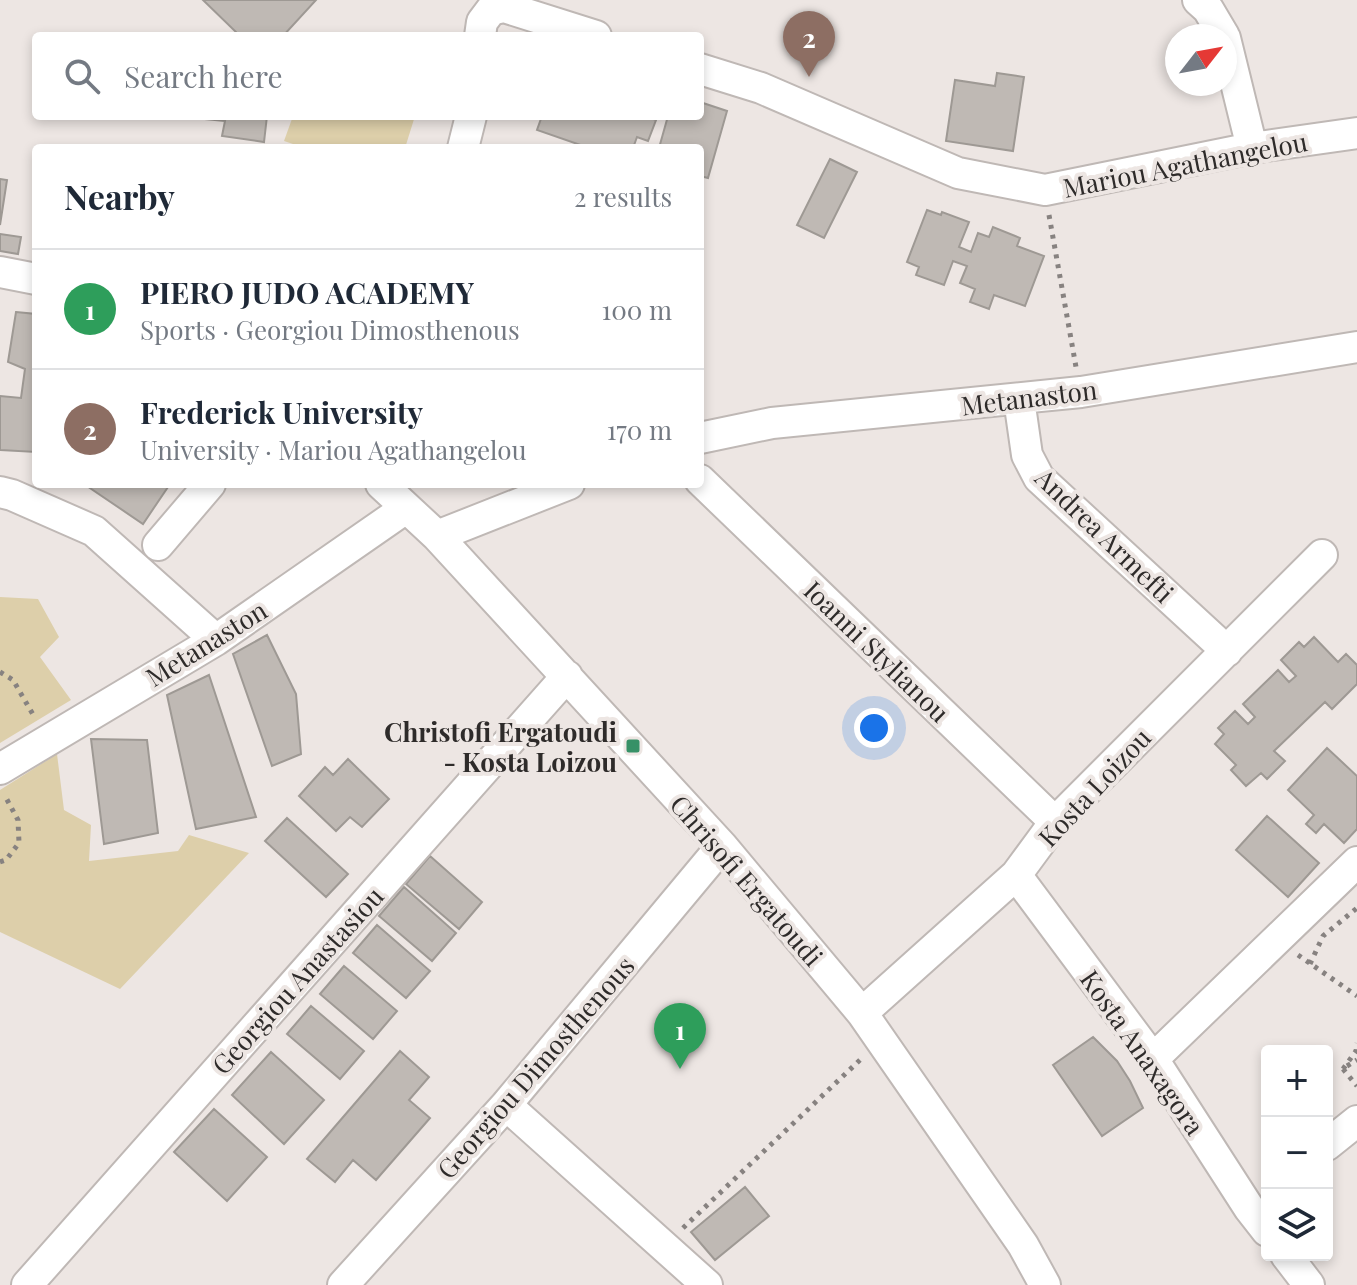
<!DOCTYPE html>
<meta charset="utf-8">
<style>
:root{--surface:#fff;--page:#f2f2f3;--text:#1f2937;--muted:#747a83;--line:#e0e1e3;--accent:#379167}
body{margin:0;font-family:"Playfair Display",serif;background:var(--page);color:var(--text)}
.controls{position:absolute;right:24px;bottom:24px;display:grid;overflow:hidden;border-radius:8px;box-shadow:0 4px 12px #0003}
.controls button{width:72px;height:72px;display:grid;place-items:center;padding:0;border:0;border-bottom:2px solid var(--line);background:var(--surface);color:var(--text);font:40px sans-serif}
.compass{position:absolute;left:1165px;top:24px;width:72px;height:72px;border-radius:50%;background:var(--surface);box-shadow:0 4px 12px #0003;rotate:59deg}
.you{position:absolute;left:874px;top:728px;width:28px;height:28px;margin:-20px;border:6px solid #fff;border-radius:50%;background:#1a73e8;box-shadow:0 0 0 12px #1a73e833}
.badge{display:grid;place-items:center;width:52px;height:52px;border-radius:50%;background:var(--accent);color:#fff;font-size:26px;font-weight:700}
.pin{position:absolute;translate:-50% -66px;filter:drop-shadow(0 2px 4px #0008)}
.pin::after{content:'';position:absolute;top:42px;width:28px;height:24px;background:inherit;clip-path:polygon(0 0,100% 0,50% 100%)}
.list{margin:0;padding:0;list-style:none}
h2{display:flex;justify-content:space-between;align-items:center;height:104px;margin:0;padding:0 32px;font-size:34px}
h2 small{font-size:26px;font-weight:400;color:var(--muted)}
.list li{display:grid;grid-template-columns:52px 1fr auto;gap:24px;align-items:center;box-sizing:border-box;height:120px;padding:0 32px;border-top:2px solid var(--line)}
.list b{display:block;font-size:30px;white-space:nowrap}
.list p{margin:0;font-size:26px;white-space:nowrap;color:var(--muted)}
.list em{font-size:26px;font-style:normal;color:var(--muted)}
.icon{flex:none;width:44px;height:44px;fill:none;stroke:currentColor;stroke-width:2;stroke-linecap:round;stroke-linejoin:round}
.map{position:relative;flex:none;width:1357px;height:1285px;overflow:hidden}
.search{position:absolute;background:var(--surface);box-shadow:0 4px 12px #0003;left:32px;top:32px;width:672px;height:88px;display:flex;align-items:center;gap:20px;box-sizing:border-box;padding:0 28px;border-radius:8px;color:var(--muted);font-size:30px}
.panel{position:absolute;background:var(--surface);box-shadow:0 4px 12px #0003;left:32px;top:144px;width:672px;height:344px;border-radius:8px}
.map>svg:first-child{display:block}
.green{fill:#ddcfaa}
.building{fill:#bfb9b4;stroke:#9e9994;stroke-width:2}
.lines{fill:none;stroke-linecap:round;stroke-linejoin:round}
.minor-casing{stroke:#bfb8b5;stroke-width:34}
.path{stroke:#878280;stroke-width:5;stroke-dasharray:4 6;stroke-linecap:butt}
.minor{stroke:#fff;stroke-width:30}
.poi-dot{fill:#379167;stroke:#ede6e3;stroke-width:3}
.labels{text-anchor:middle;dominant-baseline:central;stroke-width:8;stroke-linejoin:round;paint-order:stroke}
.street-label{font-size:26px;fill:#2e2b2a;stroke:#ede6e3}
.poi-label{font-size:26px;font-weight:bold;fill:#2e2b2a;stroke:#ede6e3;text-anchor:end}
</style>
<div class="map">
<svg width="1357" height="1285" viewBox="0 0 1357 1285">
<rect width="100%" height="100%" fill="#ede6e3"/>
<path class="green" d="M 293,116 L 415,116 L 405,148 L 305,148 L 284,141 Z
M 0,597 L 38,599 L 59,637 L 40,657 L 71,700 L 0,743 Z
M 57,754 L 64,810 L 91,825 L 89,861 L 178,851 L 189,835 L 249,853 L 120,989 L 0,932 L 0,790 Z"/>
<path class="building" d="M 203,0 L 316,0 L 283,36 L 235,36 L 236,32 Z
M 997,73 L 1024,77 L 1013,151 L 946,141 L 955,80 L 995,86 Z
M 700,102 L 727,111 L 708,178 L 700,176 L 700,148 L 659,148 L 668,116 L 700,116 Z
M 267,116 L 264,142 L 222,136 L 225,121 L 174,116 Z
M 542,116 L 646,116 L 656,120 L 648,141 L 637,137 L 633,148 L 589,148 L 537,130 Z
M 830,159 L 857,172 L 824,238 L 797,225 Z
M 0,179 L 7,180 L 0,225 Z
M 927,210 L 941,215 L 942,212 L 969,222 L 959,247 L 971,252 L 978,233 L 989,237 L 993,227 L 1020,238 L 1017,246 L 1044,256 L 1025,306 L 994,295 L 989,309 L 970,302 L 975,289 L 960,283 L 967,266 L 953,261 L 944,285 L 916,275 L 919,267 L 907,262 Z
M 0,234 L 21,237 L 18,254 L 0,251 Z
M 16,312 L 36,314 L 36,452 L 0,450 L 0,396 L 21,398 L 25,369 L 8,362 Z
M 84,484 L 170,484 L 143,524 Z
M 267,635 L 296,694 L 301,754 L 272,766 L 233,654 Z
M 1314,637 L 1338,662 L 1346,654 L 1357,665 L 1357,684 L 1332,709 L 1325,702 L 1274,751 L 1285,761 L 1267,779 L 1261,773 L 1246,786 L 1231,770 L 1236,765 L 1215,744 L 1224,734 L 1218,728 L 1235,711 L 1248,724 L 1255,717 L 1243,704 L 1278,670 L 1289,682 L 1296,676 L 1281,660 L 1299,642 L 1304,647 Z
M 209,675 L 256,817 L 196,829 L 167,695 Z
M 91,739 L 147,740 L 158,833 L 104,844 Z
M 1327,748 L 1357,776 L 1357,829 L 1344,843 L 1324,824 L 1316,833 L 1306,824 L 1314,815 L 1288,790 Z
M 348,759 L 389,799 L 362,827 L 350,817 L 336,831 L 299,796 L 325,767 L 333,775 Z
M 1267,816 L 1319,863 L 1288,897 L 1236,850 Z
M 287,818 L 348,874 L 326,897 L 265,841 Z
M 430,856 L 482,902 L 459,929 L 406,884 Z
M 404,887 L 456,933 L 432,961 L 379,916 Z
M 377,925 L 430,971 L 406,998 L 353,953 Z
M 344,966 L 397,1011 L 373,1039 L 320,994 Z
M 311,1006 L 364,1051 L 340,1079 L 287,1034 Z
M 1093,1037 L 1117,1061 L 1130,1081 L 1143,1108 L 1102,1136 L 1053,1065 Z
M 400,1051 L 429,1077 L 409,1100 L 430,1118 L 376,1180 L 353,1160 L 335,1182 L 307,1159 Z
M 271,1052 L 324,1100 L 284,1144 L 232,1095 Z
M 214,1109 L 267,1157 L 227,1201 L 174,1152 Z
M 745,1187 L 769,1216 L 715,1260 L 691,1232 Z"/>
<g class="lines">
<g class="minor-casing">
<path id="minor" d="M 1198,0 L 1208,9 L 1224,36
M 480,36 L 482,22 L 491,10 L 504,7 L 596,36
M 1225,38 L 1252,148
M 700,69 L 761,88 L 958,173 L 1045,190 L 1252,148 L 1357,133
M 463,148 L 471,116
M 0,272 L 36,279
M 1019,399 L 1027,455 L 1039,478 L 1227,651
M 700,438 L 772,423 L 1081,392 L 1357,347
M 700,480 L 1055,822
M 381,484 L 437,536 L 722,846 L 862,1013 L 1023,1245 L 1045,1285
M 0,492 L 12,495 L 94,531 L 216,640
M 437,536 L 569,484
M 158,545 L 210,484
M 0,769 L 216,640 L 406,508
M 1016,875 L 1153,1059 L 1249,1208 L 1267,1231
M 862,1013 L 1016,875 L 1055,822 L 1322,555
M 1153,1059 L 1357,862
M 506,1105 L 707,1285
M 1327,1145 L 1357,1121
M 1286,1255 L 1309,1285
M 27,1285 L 567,676
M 343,1285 L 506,1105 L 722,846"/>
</g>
<path class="path" d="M 1049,215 L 1076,367
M 0,672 L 13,680 L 35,718
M 0,862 L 6,860 L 19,843 L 18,820 L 5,796
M 1298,955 L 1357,996
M 1310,964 L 1323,936 L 1357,908
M 1347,1066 L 1357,1060
M 1343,1069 L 1356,1051 L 1357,1043
M 1343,1069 L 1357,1086
M 683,1228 L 861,1059"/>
<use href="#minor" class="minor"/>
</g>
<rect class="poi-dot" x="625" y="738" width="16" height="16" rx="4"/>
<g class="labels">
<g class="street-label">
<text transform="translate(1185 164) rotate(-11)">Mariou Agathangelou</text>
<text transform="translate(1029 397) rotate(-7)">Metanaston</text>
<text transform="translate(1105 535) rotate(44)">Andrea Armefti</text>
<text transform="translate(206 643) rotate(-32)">Metanaston</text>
<text transform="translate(877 651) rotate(44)">Ioanni Stylianou</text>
<text transform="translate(1094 787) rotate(-47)">Kosta Loizou</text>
<text transform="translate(747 880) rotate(49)">Chrisofi Ergatoudi</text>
<text transform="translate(297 980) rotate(-48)">Georgiou Anastasiou</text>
<text transform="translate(1143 1052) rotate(55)">Kosta Anaxagora</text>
<text transform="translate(535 1067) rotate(-49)">Georgiou Dimosthenous</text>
</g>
<g class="poi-label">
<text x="617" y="731">Christofi Ergatoudi<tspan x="617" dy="30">- Kosta Loizou</tspan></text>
</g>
</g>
</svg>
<div class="controls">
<button>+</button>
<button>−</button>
<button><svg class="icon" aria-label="layers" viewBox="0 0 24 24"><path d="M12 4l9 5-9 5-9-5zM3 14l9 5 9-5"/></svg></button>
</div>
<svg class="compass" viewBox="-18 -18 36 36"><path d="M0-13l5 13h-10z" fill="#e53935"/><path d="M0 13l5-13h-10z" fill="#747a83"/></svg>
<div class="you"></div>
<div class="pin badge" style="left:680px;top:1069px;background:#2e9e5b">1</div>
<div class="pin badge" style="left:809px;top:77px;background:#8d6e63">2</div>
<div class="search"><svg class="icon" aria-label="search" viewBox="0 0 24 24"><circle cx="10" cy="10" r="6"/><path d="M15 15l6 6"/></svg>Search here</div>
<section class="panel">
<h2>Nearby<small>2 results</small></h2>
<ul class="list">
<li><span class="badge" style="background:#2e9e5b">1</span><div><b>PIERO JUDO ACADEMY</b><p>Sports · Georgiou Dimosthenous</p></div><em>100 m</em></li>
<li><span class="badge" style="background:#8d6e63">2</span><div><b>Frederick University</b><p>University · Mariou Agathangelou</p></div><em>170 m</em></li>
</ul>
</section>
</div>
